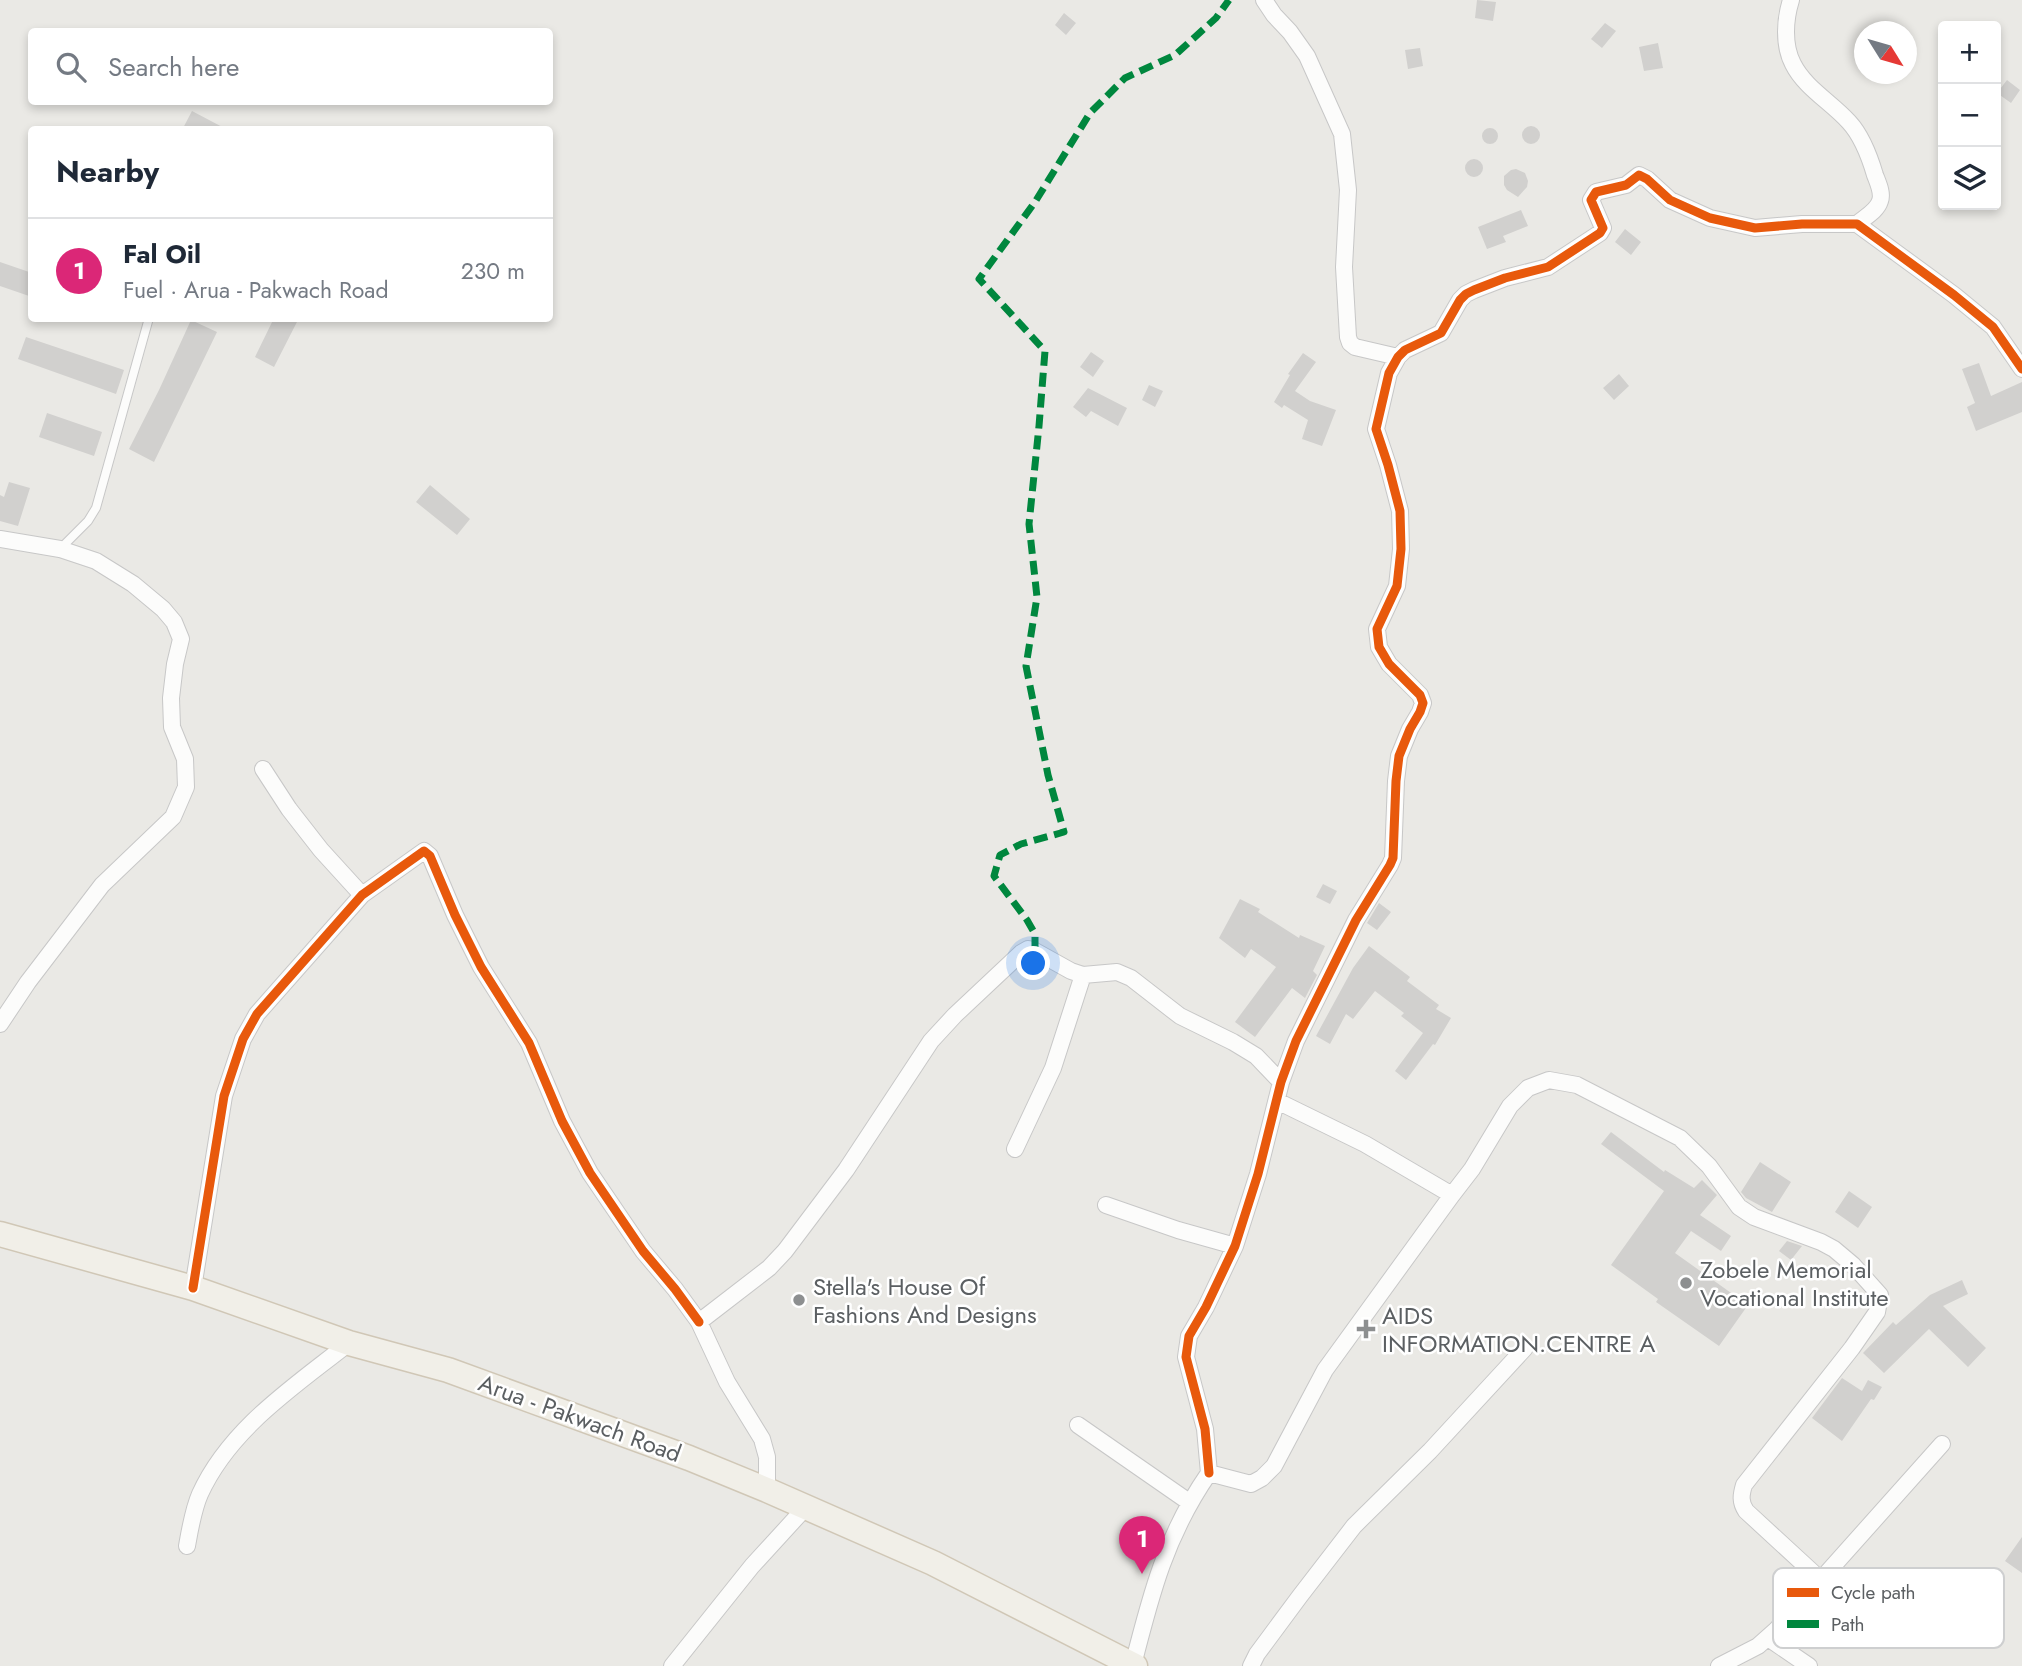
<!DOCTYPE html>
<meta charset="utf-8">
<style>
:root{--surface:#fff;--page:#f2f2f3;--text:#1f2937;--muted:#747a83;--line:#e0e1e3;--accent:#db2777}
body{margin:0;font-family:Jost,sans-serif;background:var(--page);color:var(--text)}
.controls{position:absolute;right:21px;top:21px;display:grid;overflow:hidden;border-radius:7px;box-shadow:0 4px 10px #0003}
.controls button{width:63px;height:63px;display:grid;place-items:center;padding:0;border:0;border-bottom:2px solid var(--line);background:var(--surface);color:var(--text);font:35px sans-serif}
.compass{position:absolute;left:1854px;top:21px;width:63px;height:63px;border-radius:50%;background:var(--surface);box-shadow:0 4px 10px #0003;rotate:127deg}
.you{position:absolute;left:1034px;top:964px;width:24px;height:24px;margin:-18px;border:5px solid #fff;border-radius:50%;background:#1a73e8;box-shadow:0 0 0 10px #1a73e833}
.badge{display:grid;place-items:center;width:46px;height:46px;border-radius:50%;background:var(--accent);color:#fff;font-size:23px;font-weight:700}
.pin{position:absolute;translate:-50% -58px;filter:drop-shadow(0 2px 4px #0008)}
.pin::after{content:'';position:absolute;top:37px;width:24px;height:21px;background:inherit;clip-path:polygon(0 0,100% 0,50% 100%)}
.list{margin:0;padding:0;list-style:none}
h2{display:flex;justify-content:space-between;align-items:center;height:91px;margin:0;padding:0 28px;font-size:30px}
h2 small{font-size:23px;font-weight:400;color:var(--muted)}
.list li{display:grid;grid-template-columns:46px 1fr auto;gap:21px;align-items:center;box-sizing:border-box;height:105px;padding:0 28px;border-top:2px solid var(--line)}
.list b{display:block;font-size:26px;white-space:nowrap}
.list p{margin:0;font-size:23px;white-space:nowrap;color:var(--muted)}
.list em{font-size:23px;font-style:normal;color:var(--muted)}
.icon{flex:none;width:38px;height:38px;fill:none;stroke:currentColor;stroke-width:2;stroke-linecap:round;stroke-linejoin:round}
.map{position:relative;flex:none;width:2022px;height:1666px;overflow:hidden}
.search{position:absolute;background:var(--surface);box-shadow:0 4px 10px #0003;left:28px;top:28px;width:525px;height:77px;display:flex;align-items:center;gap:18px;box-sizing:border-box;padding:0 24px;border-radius:7px;color:var(--muted);font-size:26px}
.panel{position:absolute;background:var(--surface);box-shadow:0 4px 10px #0003;left:28px;top:126px;width:525px;height:196px;border-radius:7px}
.map>svg:first-child{display:block}
.building{fill:#d1d0ce}
.lines{fill:none;stroke-linecap:round;stroke-linejoin:round}
.service-casing{stroke:#c7c7c7;stroke-width:10}
.minor-casing{stroke:#c7c7c7;stroke-width:18}
.primary-casing{stroke:#d0c7b6;stroke-width:27}
.service{stroke:#fcfcfb;stroke-width:8}
.minor{stroke:#fcfcfb;stroke-width:16}
.primary{stroke:#f1efe8;stroke-width:24}
.quiet{stroke:#00873e;stroke-width:7;stroke-dasharray:14 7;stroke-linecap:butt}
.cycleway-casing{stroke:#fff;stroke-width:13}
.cycleway{stroke:#e8590c;stroke-width:9}
.poi-dot{fill:#8d8f90;stroke:#fff;stroke-width:2.5}
.labels{text-anchor:middle;dominant-baseline:central;stroke-width:5;stroke-linejoin:round;paint-order:stroke}
.poi-label{font-size:24px;fill:#5b5f62;stroke:#fff;text-anchor:start}
.street-label{font-size:24px;fill:#5b5f62;stroke:#fff}
.key{fill:#fff;stroke:#cecfd0;stroke-width:2}
.key-label{font-size:19px;fill:#5b5f62}
</style>
<div class="map">
<svg width="2022" height="1666" viewBox="0 0 2022 1666">
<rect width="100%" height="100%" fill="#eae9e5"/>
<path class="building" d="M 1477,0 L 1496,2 L 1493,21 L 1475,18 Z
M 1064,13 L 1076,23 L 1066,35 L 1055,25 Z
M 1605,23 L 1616,31 L 1602,48 L 1591,39 Z
M 1658,43 L 1663,68 L 1644,71 L 1639,47 Z
M 1420,48 L 1423,66 L 1408,69 L 1405,50 Z
M 2007,80 L 2020,90 L 2011,103 L 1997,93 Z
M 192,111 L 228,130 L 182,130 Z
M1522 135a9 9 0 1 1 18 0a9 9 0 1 1-18 0Z
M1482 136a8 8 0 1 1 16 0a8 8 0 1 1-16 0Z
M1465 168a9 9 0 1 1 18 0a9 9 0 1 1-18 0Z
M 1516,169 L 1525,173 L 1528,181 L 1527,187 L 1518,197 L 1507,190 L 1504,185 L 1504,176 L 1511,170 Z
M 1521,210 L 1528,226 L 1503,236 L 1506,242 L 1487,249 L 1478,227 Z
M 1625,229 L 1641,242 L 1631,255 L 1615,242 Z
M 0,262 L 32,273 L 32,297 L 0,286 Z
M 274,318 L 299,318 L 274,367 L 255,357 Z
M 191,320 L 217,332 L 154,462 L 129,449 L 159,390 Z
M 26,337 L 124,370 L 116,394 L 18,359 Z
M 1091,352 L 1104,361 L 1093,377 L 1080,367 Z
M 1303,353 L 1316,362 L 1295,391 L 1310,401 L 1336,410 L 1322,446 L 1302,439 L 1308,420 L 1284,405 L 1282,408 L 1274,402 L 1290,375 L 1288,374 Z
M 1979,363 L 1991,396 L 2022,382 L 2022,412 L 1976,431 L 1967,407 L 1975,403 L 1962,369 Z
M 1619,374 L 1629,386 L 1614,400 L 1603,388 Z
M 1149,385 L 1163,391 L 1155,407 L 1142,400 Z
M 1088,388 L 1127,408 L 1118,426 L 1091,411 L 1086,417 L 1073,407 Z
M 47,413 L 102,432 L 94,456 L 39,437 Z
M 9,482 L 30,488 L 18,526 L 0,521 L 0,495 L 4,497 Z
M 430,485 L 470,519 L 457,535 L 416,502 Z
M 1323,884 L 1337,891 L 1330,904 L 1316,897 Z
M 1240,899 L 1260,909 L 1258,912 L 1299,938 L 1300,935 L 1325,946 L 1313,971 L 1317,975 L 1305,998 L 1292,988 L 1255,1037 L 1235,1022 L 1276,967 L 1251,949 L 1245,958 L 1219,938 Z
M 1379,903 L 1391,912 L 1377,930 L 1367,923 Z
M 1369,946 L 1410,977 L 1407,981 L 1439,1005 L 1436,1009 L 1451,1018 L 1435,1045 L 1433,1044 L 1406,1080 L 1395,1071 L 1423,1033 L 1401,1016 L 1404,1013 L 1375,991 L 1353,1019 L 1346,1014 L 1330,1044 L 1316,1036 L 1353,968 Z
M 1611,1132 L 1664,1172 L 1665,1170 L 1694,1188 L 1702,1180 L 1717,1195 L 1700,1215 L 1731,1236 L 1721,1251 L 1691,1231 L 1675,1253 L 1748,1305 L 1719,1346 L 1656,1302 L 1658,1299 L 1611,1265 L 1664,1191 L 1601,1144 Z
M 1760,1162 L 1791,1182 L 1772,1212 L 1746,1198 L 1741,1192 Z
M 1849,1191 L 1872,1207 L 1858,1228 L 1835,1212 Z
M 1787,1241 L 1802,1246 L 1791,1260 L 1779,1251 Z
M 1962,1280 L 1968,1294 L 1943,1306 L 1986,1348 L 1968,1367 L 1929,1329 L 1884,1373 L 1863,1353 L 1893,1322 L 1896,1325 L 1930,1295 Z
M 1842,1378 L 1862,1391 L 1868,1380 L 1882,1387 L 1874,1400 L 1871,1399 L 1842,1441 L 1812,1418 Z
M 2022,1537 L 2022,1573 L 2005,1561 Z"/>
<g class="lines">
<g class="service-casing">
<path id="service" d="M 60,549 L 88,521 L 96,508 L 149,318"/>
</g>
<g class="minor-casing">
<path id="minor" d="M 1264,0 L 1274,15 L 1290,32 L 1307,56 L 1342,134 L 1348,190 L 1344,267 L 1348,337 L 1350,343 L 1355,347 L 1398,357
M 1791,0 C 1785,19 1783,45 1793,64 C 1805,88 1831,102 1849,122 C 1861,135 1870,158 1875,175 C 1878,183 1883,193 1880,201 C 1877,211 1865,217 1857,224
M 0,539 L 60,549 L 96,561 L 133,584 L 163,609 L 174,622 L 181,639 L 175,664 L 171,698 L 172,727 L 185,759 L 186,787 L 173,817 L 102,885 L 28,982 L 0,1024
M 263,769 L 289,809 L 321,850 L 362,895
M 1015,1149 L 1053,1068 L 1083,975
M 1452,1195 L 1472,1169 L 1510,1106 L 1528,1088 L 1549,1080 L 1577,1085 L 1680,1138 L 1709,1166 L 1739,1207 L 1754,1217 L 1821,1242 L 1834,1249 L 1853,1265 L 1880,1295 L 1877,1312 L 1852,1348 L 1744,1485 C 1741,1495 1740,1502 1746,1511 L 1821,1580
M 1106,1205 L 1178,1230 L 1235,1246
M 193,1288 L 224,1096 L 243,1039 L 257,1014 L 362,895 L 424,851 L 430,856 L 455,915 L 481,967 L 529,1043 L 562,1121 L 590,1173 L 643,1251 L 675,1289 L 699,1322
M 1078,1425 L 1189,1502
M 1209,1473 L 1205,1429 L 1186,1357 L 1189,1336 L 1206,1307 L 1235,1246 L 1258,1174 L 1281,1082 L 1296,1041 L 1356,920 L 1390,865 L 1393,858 L 1396,781 L 1399,756 L 1410,729 L 1420,712 L 1423,703 L 1420,695 L 1389,664 L 1379,647 L 1377,629 L 1397,586 L 1401,549 L 1400,511 L 1388,465 L 1376,429 L 1389,373 L 1398,357 L 1405,350 L 1441,333 L 1460,300 L 1466,294 L 1474,290 L 1505,278 L 1548,267 L 1600,233 L 1603,228 L 1591,200 L 1596,192 L 1626,185 L 1639,175 L 1647,179 L 1670,200 L 1710,218 L 1755,228 L 1802,224 L 1857,224 L 1954,295 L 1993,327 L 2022,369
M 767,1490 L 767,1457 L 762,1439 L 727,1382 L 699,1322 L 769,1268 L 785,1251 L 846,1170 L 931,1041 L 955,1015 L 1021,953 L 1028,949 L 1035,951 L 1071,971 L 1083,975 L 1117,972 L 1131,978 L 1180,1016 L 1233,1042 L 1256,1056 L 1281,1082
M 187,1546 C 190,1529 193,1510 200,1494 C 230,1428 295,1386 349,1343
M 1768,1638 L 1809,1666
M 1133,1665 C 1151,1594 1166,1535 1209,1473 L 1251,1484 L 1262,1478 L 1274,1466 L 1325,1370 L 1452,1195 L 1365,1144 L 1277,1101
M 672,1666 L 752,1566 L 806,1507
M 1251,1666 L 1257,1654 L 1300,1596 L 1354,1526 L 1430,1451 L 1525,1348
M 1719,1666 L 1758,1646 L 1776,1630 L 1942,1444"/>
</g>
<g class="primary-casing">
<path id="primary" d="M 0,1234 L 193,1288 L 349,1343 L 448,1370 L 689,1458 L 767,1490 L 933,1563 L 1135,1666"/>
</g>
<use href="#service" class="service"/>
<use href="#minor" class="minor"/>
<use href="#primary" class="primary"/>
<path class="quiet" d="M 1035,951 L 1035,934 L 1027,920 L 994,876 L 1000,855 L 1021,844 L 1064,832 L 1048,775 L 1026,666 L 1037,597 L 1029,524 L 1039,426 L 1045,351 L 979,279 L 1035,202 L 1090,113 L 1125,78 L 1175,55 L 1216,18 L 1229,0"/>
<g class="cycleway-casing">
<path id="cycleway" d="M 193,1288 L 224,1096 L 243,1039 L 257,1014 L 362,895 L 424,851 L 430,856 L 455,915 L 481,967 L 529,1043 L 562,1121 L 590,1173 L 643,1251 L 675,1289 L 699,1322
M 1209,1473 L 1205,1429 L 1186,1357 L 1189,1336 L 1206,1307 L 1235,1246 L 1258,1174 L 1281,1082 L 1296,1041 L 1356,920 L 1390,865 L 1393,858 L 1396,781 L 1399,756 L 1410,729 L 1420,712 L 1423,703 L 1420,695 L 1389,664 L 1379,647 L 1377,629 L 1397,586 L 1401,549 L 1400,511 L 1388,465 L 1376,429 L 1389,373 L 1398,357 L 1405,350 L 1441,333 L 1460,300 L 1466,294 L 1474,290 L 1505,278 L 1548,267 L 1600,233 L 1603,228 L 1591,200 L 1596,192 L 1626,185 L 1639,175 L 1647,179 L 1670,200 L 1710,218 L 1755,228 L 1802,224 L 1857,224 L 1954,295 L 1993,327 L 2022,369"/>
</g>
<use href="#cycleway" class="cycleway"/>
</g>
<g class="poi-dot">
<circle cx="1686" cy="1283" r="7"/>
<circle cx="799" cy="1300" r="7"/>
<path d="M1362.5 1318.5h7v7h7v7h-7v7h-7v-7h-7v-7h7z"/>
</g>
<g class="labels">
<g class="poi-label">
<text x="1700" y="1269">Zobele Memorial<tspan x="1700" dy="28">Vocational Institute</tspan></text>
<text x="813" y="1286">Stella's House Of<tspan x="813" dy="28">Fashions And Designs</tspan></text>
<text x="1382" y="1315">AIDS<tspan x="1382" dy="28">INFORMATION.CENTRE A</tspan></text>
</g>
<g class="street-label">
<text transform="translate(580 1418) rotate(20)">Arua - Pakwach Road</text>
</g>
</g>
<rect x="1773" y="1568" width="231" height="80" rx="10" class="key"/>
<rect x="1787" y="1588" width="32" height="9" fill="#e8590c"/>
<rect x="1787" y="1620" width="32" height="8" fill="#00873e"/>
<g class="key-label">
<text x="1831" y="1599">Cycle path</text>
<text x="1831" y="1631">Path</text>
</g>
</svg>
<div class="controls">
<button>+</button>
<button>−</button>
<button><svg class="icon" aria-label="layers" viewBox="0 0 24 24"><path d="M12 4l9 5-9 5-9-5zM3 14l9 5 9-5"/></svg></button>
</div>
<svg class="compass" viewBox="-18 -18 36 36"><path d="M0-13l5 13h-10z" fill="#e53935"/><path d="M0 13l5-13h-10z" fill="#747a83"/></svg>
<div class="you"></div>
<div class="pin badge" style="left:1142px;top:1574px">1</div>
<div class="search"><svg class="icon" aria-label="search" viewBox="0 0 24 24"><circle cx="10" cy="10" r="6"/><path d="M15 15l6 6"/></svg>Search here</div>
<section class="panel">
<h2>Nearby<small></small></h2>
<ul class="list">
<li><span class="badge">1</span><div><b>Fal Oil</b><p>Fuel · Arua - Pakwach Road</p></div><em>230 m</em></li>
</ul>
</section>
</div>
